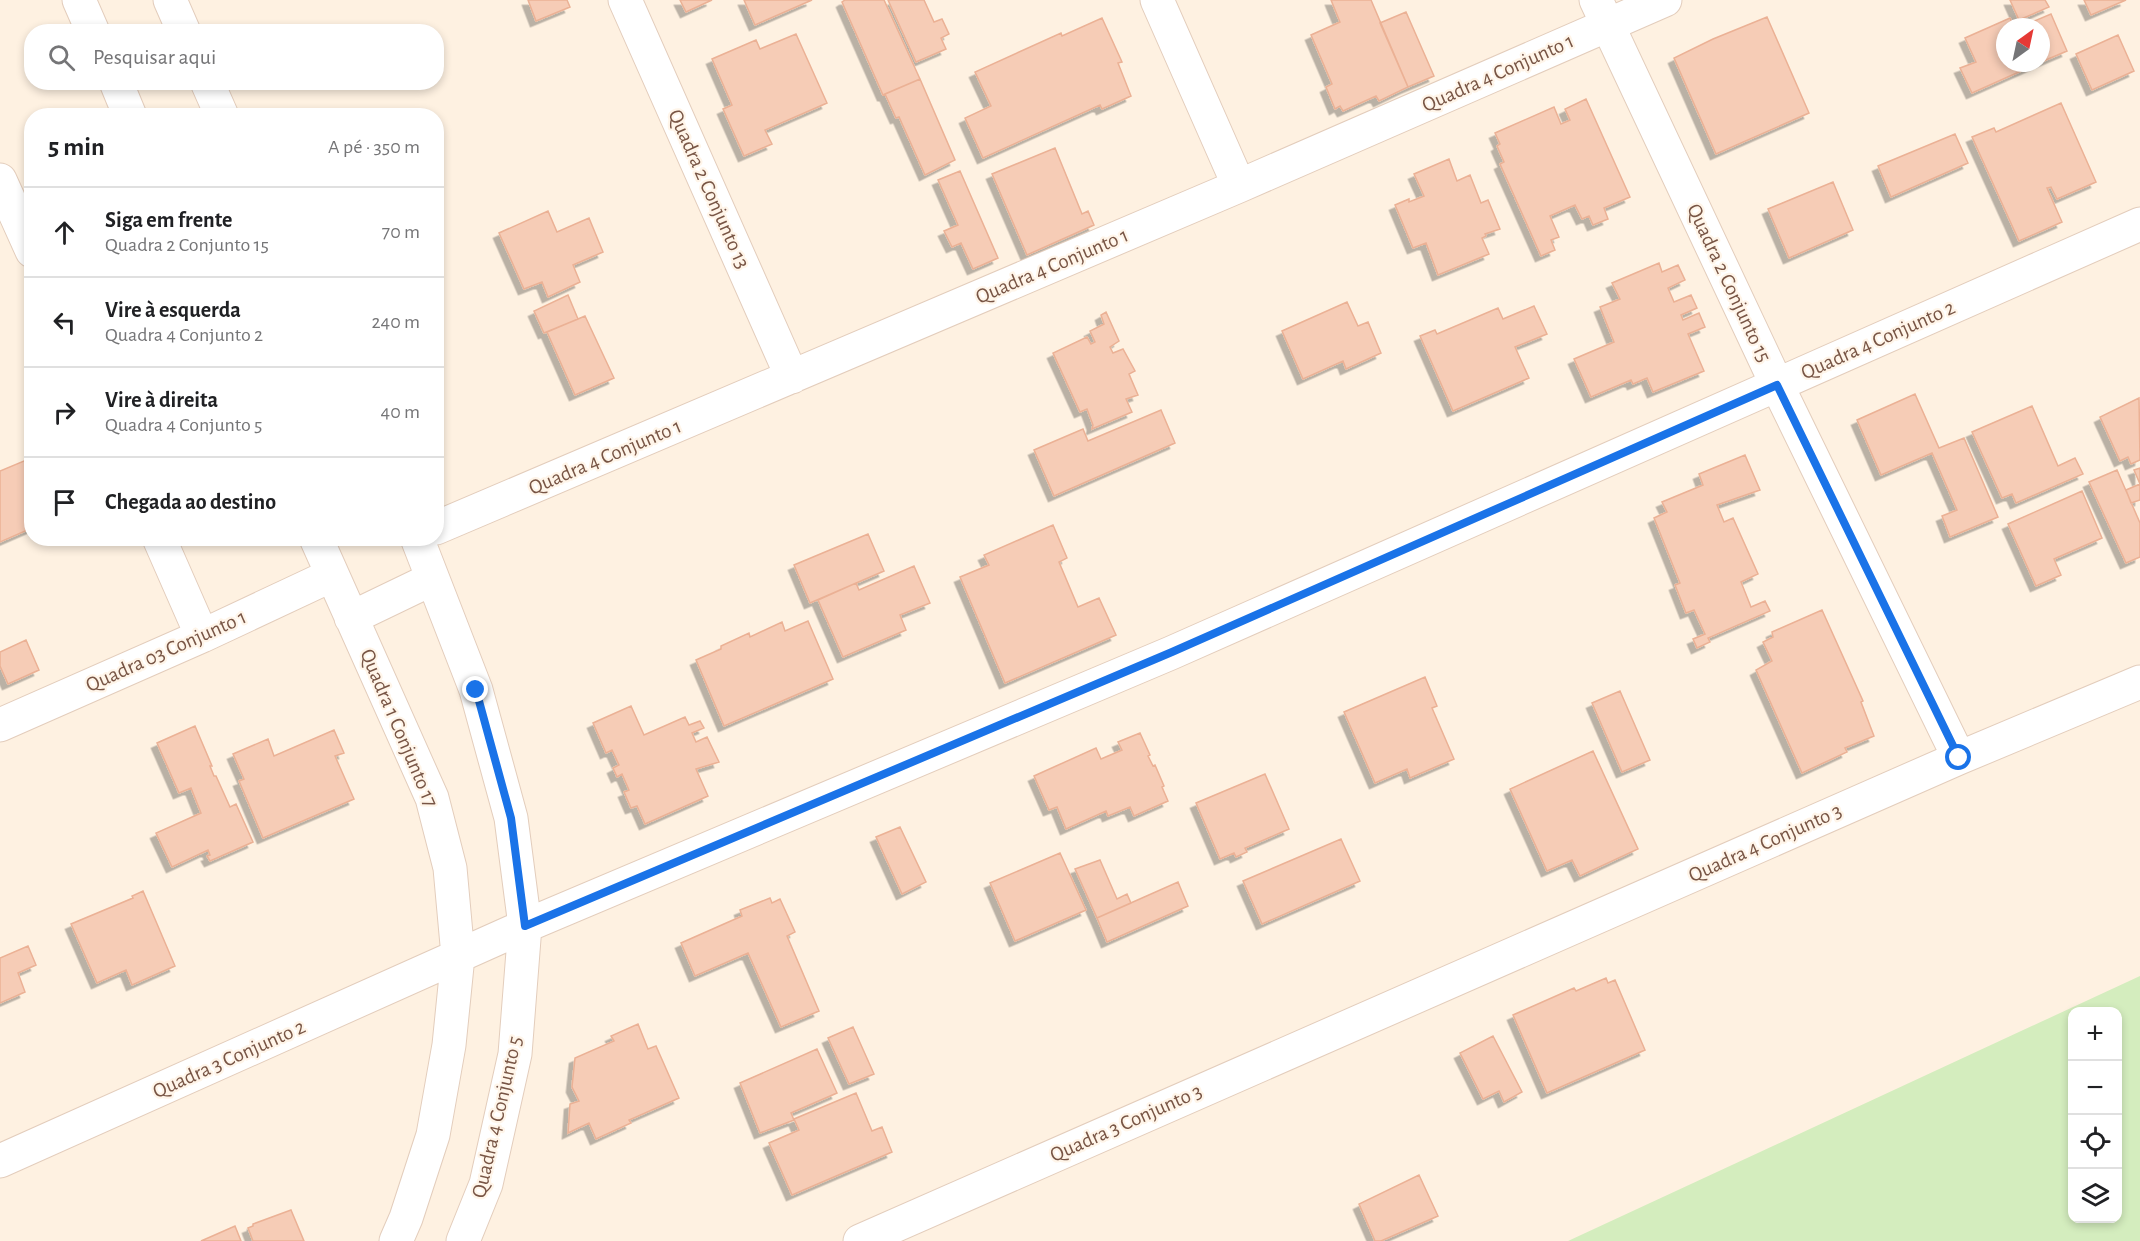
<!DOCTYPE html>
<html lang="pt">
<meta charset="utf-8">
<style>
:root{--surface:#fff;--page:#f6f6f6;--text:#202124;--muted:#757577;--line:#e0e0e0}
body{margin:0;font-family:"Alegreya Sans",sans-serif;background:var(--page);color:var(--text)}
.controls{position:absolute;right:18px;bottom:18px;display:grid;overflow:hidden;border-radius:12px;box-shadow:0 3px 9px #0003}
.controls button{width:54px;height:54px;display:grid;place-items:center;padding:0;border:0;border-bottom:2px solid var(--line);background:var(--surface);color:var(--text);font:30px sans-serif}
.compass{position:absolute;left:1996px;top:18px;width:54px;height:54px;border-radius:50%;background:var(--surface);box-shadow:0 3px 9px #0003;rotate:33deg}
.stop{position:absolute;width:18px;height:18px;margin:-14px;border:4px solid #1a73e8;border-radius:50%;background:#fff}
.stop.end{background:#1a73e8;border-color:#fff;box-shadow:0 2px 6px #0008}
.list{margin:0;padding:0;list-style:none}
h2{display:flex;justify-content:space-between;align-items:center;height:78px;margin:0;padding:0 24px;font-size:26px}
h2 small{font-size:20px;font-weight:400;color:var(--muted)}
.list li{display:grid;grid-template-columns:39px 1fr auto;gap:18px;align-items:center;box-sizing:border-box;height:90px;padding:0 24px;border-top:2px solid var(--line)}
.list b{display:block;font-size:22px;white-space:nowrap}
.list p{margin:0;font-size:20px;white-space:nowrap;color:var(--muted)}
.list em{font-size:20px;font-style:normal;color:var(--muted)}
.icon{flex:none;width:33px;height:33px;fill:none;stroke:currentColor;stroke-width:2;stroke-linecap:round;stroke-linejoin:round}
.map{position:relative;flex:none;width:2140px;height:1241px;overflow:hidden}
.search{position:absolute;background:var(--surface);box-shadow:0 3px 9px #0003;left:24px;top:24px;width:420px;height:66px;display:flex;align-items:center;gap:15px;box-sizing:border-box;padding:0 21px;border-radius:24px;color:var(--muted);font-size:22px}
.panel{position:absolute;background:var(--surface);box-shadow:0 3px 9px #0003;left:24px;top:108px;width:420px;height:438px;border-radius:24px}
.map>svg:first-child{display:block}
.green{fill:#d4edbe;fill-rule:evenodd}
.building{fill:#f6ccb6;stroke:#ebb195;stroke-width:1.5;filter:url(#shadow)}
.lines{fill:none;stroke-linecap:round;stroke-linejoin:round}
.street-casing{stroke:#e3cdbc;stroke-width:35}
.street{stroke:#fff;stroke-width:33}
.route{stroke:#1a73e8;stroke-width:8}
.labels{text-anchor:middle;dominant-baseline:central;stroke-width:4.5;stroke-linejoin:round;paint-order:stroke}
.street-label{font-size:21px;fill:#785545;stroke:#fff5e9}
</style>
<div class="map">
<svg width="2140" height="1241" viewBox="0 0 2140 1241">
<defs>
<filter id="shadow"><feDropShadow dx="-5.5" dy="5.5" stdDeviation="0" flood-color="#0004"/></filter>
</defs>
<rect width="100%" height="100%" fill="#fef1e1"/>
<path class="green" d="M 2140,976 L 2140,1241 L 1568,1241 ZM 2072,1012 L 2118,1012 L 2118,1218 L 2072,1218 Z"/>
<path class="building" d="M 528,0 L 567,0 L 570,7 L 536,21 Z
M 680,0 L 712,0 L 686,12 Z
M 744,0 L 812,0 L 755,25 Z
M 845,0 L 884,0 L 920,79 L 883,95 L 842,2 Z
M 888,0 L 924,0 L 934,22 L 942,19 L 949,34 L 941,38 L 946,49 L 916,62 Z
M 1331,0 L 1371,0 L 1408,87 L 1379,101 L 1376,96 L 1343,111 L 1340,106 L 1335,109 L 1326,87 L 1332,84 L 1311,35 L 1340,22 Z
M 2010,0 L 2045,0 L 2049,7 L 2019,20 Z
M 2084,0 L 2126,0 L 2091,15 Z
M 1406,12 L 1434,76 L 1408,87 L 1380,23 Z
M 2051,14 L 2067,51 L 2041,62 L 2041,27 L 2020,27 Z
M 1767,17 L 1809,113 L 1716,154 L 1674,58 L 1713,39 Z
M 1102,18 L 1122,62 L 1118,63 L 1131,96 L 1102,109 L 1100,105 L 983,158 L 965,118 L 991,106 L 975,72 L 1061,33 L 1062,36 Z
M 2010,18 L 2014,27 L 2005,27 L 2005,63 L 2039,63 L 1972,93 L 1960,68 L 1976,62 L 1965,38 Z
M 796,34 L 827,103 L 765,130 L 772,144 L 744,156 L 723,109 L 732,105 L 712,59 L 756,40 L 760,49 Z
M 2118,35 L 2134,71 L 2092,90 L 2076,54 Z
M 920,79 L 955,160 L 925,175 L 899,117 L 896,118 L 885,94 Z
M 1586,99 L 1630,197 L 1604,208 L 1608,219 L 1593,225 L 1589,216 L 1582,219 L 1575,205 L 1550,216 L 1559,237 L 1551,240 L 1555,250 L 1541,256 L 1500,164 L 1504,162 L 1497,146 L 1500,144 L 1495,133 L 1554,107 L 1561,124 L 1570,120 L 1565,109 Z
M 2061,103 L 2096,182 L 2057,199 L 2051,187 L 2047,188 L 2062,222 L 2019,241 L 1972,137 L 1994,128 L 1996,132 Z
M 1955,134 L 1968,163 L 1891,197 L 1878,166 Z
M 1055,148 L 1082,214 L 1088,211 L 1094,225 L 1027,255 L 992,174 Z
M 1449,159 L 1457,181 L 1470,175 L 1481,203 L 1488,200 L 1500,229 L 1485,234 L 1486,236 L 1482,238 L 1489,254 L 1438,275 L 1426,243 L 1413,248 L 1395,205 L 1409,199 L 1409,202 L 1424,196 L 1414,174 Z
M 960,171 L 998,258 L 973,269 L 961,243 L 952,247 L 944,231 L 958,225 L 938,180 Z
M 1833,182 L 1853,230 L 1789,258 L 1768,209 Z
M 548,211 L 557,232 L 589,218 L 603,252 L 573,265 L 580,282 L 548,297 L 542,282 L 524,289 L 499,233 Z
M 1659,263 L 1662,272 L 1678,265 L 1685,280 L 1668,288 L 1674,302 L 1691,295 L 1697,308 L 1681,315 L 1683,320 L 1699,313 L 1705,327 L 1688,334 L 1704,371 L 1653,392 L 1647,378 L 1633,384 L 1631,380 L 1591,397 L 1574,359 L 1614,342 L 1600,307 L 1620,299 L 1612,283 Z
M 568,295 L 578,319 L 544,333 L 534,311 Z
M 1347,302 L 1358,326 L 1368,322 L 1381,353 L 1346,369 L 1343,361 L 1303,379 L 1282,331 Z
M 1534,306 L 1547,334 L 1515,347 L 1529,378 L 1453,411 L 1420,336 L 1435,330 L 1437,334 L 1498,308 L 1503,319 Z
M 1106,312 L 1119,341 L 1110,347 L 1113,353 L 1123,349 L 1135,371 L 1129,374 L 1138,395 L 1126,399 L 1132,412 L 1092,429 L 1093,425 L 1087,409 L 1080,412 L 1053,353 L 1087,337 L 1091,344 L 1095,342 L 1090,331 L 1104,324 L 1101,315 Z
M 585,316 L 614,378 L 575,395 L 547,332 Z
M 1915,394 L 1939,448 L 1964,438 L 1998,517 L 1950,537 L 1942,516 L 1957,510 L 1932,453 L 1881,475 L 1857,420 Z
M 2139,398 L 2140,460 L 2131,464 L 2128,457 L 2120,461 L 2100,417 Z
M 2032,406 L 2058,466 L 2075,458 L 2083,474 L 2016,503 L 2012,494 L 2002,498 L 1972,432 Z
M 1161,410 L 1175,443 L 1054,496 L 1034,450 L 1083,429 L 1088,441 Z
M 1745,455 L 1760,490 L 1717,505 L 1724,522 L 1733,518 L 1758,574 L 1741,582 L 1751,607 L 1765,601 L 1770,611 L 1708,638 L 1710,642 L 1697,648 L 1693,639 L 1705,634 L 1694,610 L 1686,613 L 1675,585 L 1680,583 L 1654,518 L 1667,512 L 1662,502 L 1703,485 L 1699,474 Z
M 31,458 L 32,528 L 0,542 L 0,471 Z
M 2140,468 L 2140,500 L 2131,503 L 2126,490 L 2140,484 L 2134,470 Z
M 2117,470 L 2140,523 L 2140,557 L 2126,563 L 2089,482 Z
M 2082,491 L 2102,538 L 2054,559 L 2061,575 L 2036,586 L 2008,524 Z
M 1053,525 L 1067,558 L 1059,562 L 1078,607 L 1099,598 L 1116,635 L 1005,683 L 960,577 L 989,565 L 984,555 Z
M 868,534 L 884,571 L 810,603 L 794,565 Z
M 914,566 L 930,603 L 900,615 L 906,630 L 843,657 L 818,600 L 856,583 L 859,590 Z
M 1822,610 L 1863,701 L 1861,702 L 1874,736 L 1845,748 L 1847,752 L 1802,773 L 1756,670 L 1772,661 L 1763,642 L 1773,637 L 1772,632 Z
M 808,621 L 833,679 L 724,726 L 696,660 L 721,649 L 721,646 L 749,633 L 750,637 L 782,622 L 785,631 Z
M 26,640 L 39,670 L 8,684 L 0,666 L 0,652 Z
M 1425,677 L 1437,706 L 1432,708 L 1454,759 L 1410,778 L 1407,769 L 1375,783 L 1344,712 Z
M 1620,691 L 1650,760 L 1622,772 L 1592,703 Z
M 631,706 L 644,735 L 685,717 L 689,725 L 700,721 L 704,728 L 692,733 L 696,742 L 707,737 L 719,762 L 696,769 L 708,796 L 645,824 L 637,806 L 631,808 L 624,792 L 629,790 L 622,774 L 617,777 L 613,768 L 619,765 L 612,750 L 606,753 L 593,723 Z
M 195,726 L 212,766 L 210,766 L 214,776 L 216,776 L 230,807 L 236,804 L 253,842 L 210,861 L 207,856 L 210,855 L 208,850 L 172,867 L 156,833 L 201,813 L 191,788 L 179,793 L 157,743 Z
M 334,730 L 344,753 L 335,756 L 354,799 L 263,838 L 239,781 L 244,779 L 233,754 L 268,739 L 274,756 Z
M 1140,733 L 1150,755 L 1148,756 L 1153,766 L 1155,765 L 1164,786 L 1162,787 L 1168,801 L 1134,816 L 1130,807 L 1108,816 L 1106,811 L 1066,829 L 1057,807 L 1049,810 L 1034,776 L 1096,748 L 1101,759 L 1122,750 L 1118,742 Z
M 1593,751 L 1638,849 L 1580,876 L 1572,860 L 1547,871 L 1510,789 Z
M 1265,774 L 1289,829 L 1245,848 L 1247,852 L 1236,857 L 1234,853 L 1220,859 L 1196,803 Z
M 900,827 L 926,882 L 902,894 L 876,837 Z
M 1341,839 L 1360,881 L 1262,924 L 1243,881 Z
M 1060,853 L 1086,910 L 1015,941 L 990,883 Z
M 1100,860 L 1117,899 L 1127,894 L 1131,903 L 1097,918 L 1075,869 Z
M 1178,882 L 1188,906 L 1107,942 L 1097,918 Z
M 143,891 L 175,966 L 132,985 L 126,970 L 97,983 L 71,924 L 133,898 L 132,896 Z
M 770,898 L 772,903 L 780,899 L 795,932 L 787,936 L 819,1011 L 781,1027 L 748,953 L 695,976 L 681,943 L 742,916 L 740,910 Z
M 28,946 L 36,965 L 18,973 L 25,992 L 0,1003 L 0,958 Z
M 1606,978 L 1608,983 L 1615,980 L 1645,1050 L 1547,1093 L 1513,1015 L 1574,988 L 1576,991 Z
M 638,1024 L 648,1049 L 656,1046 L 679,1098 L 629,1120 L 631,1123 L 596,1139 L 589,1123 L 568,1133 L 570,1104 L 579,1101 L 572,1087 L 575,1058 L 614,1041 L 611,1036 Z
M 853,1027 L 874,1074 L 849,1084 L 828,1038 Z
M 1493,1036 L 1522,1092 L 1504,1102 L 1499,1091 L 1483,1099 L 1460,1053 Z
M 817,1049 L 837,1093 L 791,1113 L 794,1120 L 760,1133 L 740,1083 Z
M 856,1093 L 872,1131 L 882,1127 L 892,1152 L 792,1195 L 769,1143 L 799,1130 L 794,1119 Z
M 1419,1175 L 1438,1216 L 1381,1241 L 1375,1241 L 1359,1204 Z
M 291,1210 L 304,1241 L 253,1241 L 248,1228 L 253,1226 L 253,1224 Z
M 235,1226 L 241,1241 L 201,1241 L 217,1234 Z"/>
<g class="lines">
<g class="street-casing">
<path id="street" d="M 79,0 L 93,32
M 170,0 L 184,32
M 625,0 L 792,377
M 1157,0 L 1239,186
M 1596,0 L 1777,385 L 1959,758
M 116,82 L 130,116
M 207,82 L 222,116
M 0,180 L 32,251
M 436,528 L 1239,186 L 1665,0
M 159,538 L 202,636
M 316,538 L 432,798 L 450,868 L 458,956 L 449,1045 L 433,1135 L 406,1218 L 396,1241
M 417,538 L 476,690 L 511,818 L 525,926 L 515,1054 L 486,1184 L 463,1241
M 351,618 L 432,579
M 0,725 L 202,636 L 332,575
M 0,1161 L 525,926 L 1171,653 L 2140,224
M 860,1241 L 1959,758 L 2140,682"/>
</g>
<use href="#street" class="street"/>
</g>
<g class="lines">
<path class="route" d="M 476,690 L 511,818 L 525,926 L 1172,652 L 1777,385 L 1959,758"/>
</g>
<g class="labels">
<g class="street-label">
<text transform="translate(1498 73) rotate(-24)">Quadra 4 Conjunto 1</text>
<text transform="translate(709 189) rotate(66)">Quadra 2 Conjunto 13</text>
<text transform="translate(1052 266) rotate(-23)">Quadra 4 Conjunto 1</text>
<text transform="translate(1729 283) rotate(65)">Quadra 2 Conjunto 15</text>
<text transform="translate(1878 340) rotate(-24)">Quadra 4 Conjunto 2</text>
<text transform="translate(605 457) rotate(-23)">Quadra 4 Conjunto 1</text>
<text transform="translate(166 651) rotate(-24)">Quadra 03 Conjunto 1</text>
<text transform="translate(399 728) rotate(67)">Quadra 1 Conjunto 17</text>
<text transform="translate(1765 843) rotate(-24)">Quadra 4 Conjunto 3</text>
<text transform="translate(229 1059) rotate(-24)">Quadra 3 Conjunto 2</text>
<text transform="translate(497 1117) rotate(-77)">Quadra 4 Conjunto 5</text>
<text transform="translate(1126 1123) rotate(-24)">Quadra 3 Conjunto 3</text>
</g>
</g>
</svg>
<div class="controls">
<button>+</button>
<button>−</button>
<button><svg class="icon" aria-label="locate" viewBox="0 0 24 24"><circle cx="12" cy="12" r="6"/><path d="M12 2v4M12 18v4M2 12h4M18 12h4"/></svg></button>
<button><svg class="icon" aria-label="layers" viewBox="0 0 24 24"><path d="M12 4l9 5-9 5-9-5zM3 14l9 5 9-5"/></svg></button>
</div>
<svg class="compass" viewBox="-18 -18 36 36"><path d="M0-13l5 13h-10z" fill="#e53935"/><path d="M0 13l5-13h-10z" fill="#757577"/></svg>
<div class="stop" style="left:1959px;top:758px"></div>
<div class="stop end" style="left:476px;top:690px"></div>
<div class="search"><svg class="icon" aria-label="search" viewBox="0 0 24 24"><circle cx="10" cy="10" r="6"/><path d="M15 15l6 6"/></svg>Pesquisar aqui</div>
<section class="panel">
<h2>5 min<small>A pé · 350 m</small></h2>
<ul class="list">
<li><svg class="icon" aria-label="ahead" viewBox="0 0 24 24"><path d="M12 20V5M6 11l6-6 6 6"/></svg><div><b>Siga em frente</b><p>Quadra 2 Conjunto 15</p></div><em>70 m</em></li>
<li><svg class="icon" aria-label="left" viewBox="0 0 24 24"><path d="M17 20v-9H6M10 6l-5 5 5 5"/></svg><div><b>Vire à esquerda</b><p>Quadra 4 Conjunto 2</p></div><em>240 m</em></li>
<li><svg class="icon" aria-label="right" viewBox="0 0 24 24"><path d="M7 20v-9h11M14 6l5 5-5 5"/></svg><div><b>Vire à direita</b><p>Quadra 4 Conjunto 5</p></div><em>40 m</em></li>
<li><svg class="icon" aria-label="arrive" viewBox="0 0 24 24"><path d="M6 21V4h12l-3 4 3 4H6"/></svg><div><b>Chegada ao destino</b></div></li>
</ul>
</section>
</div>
